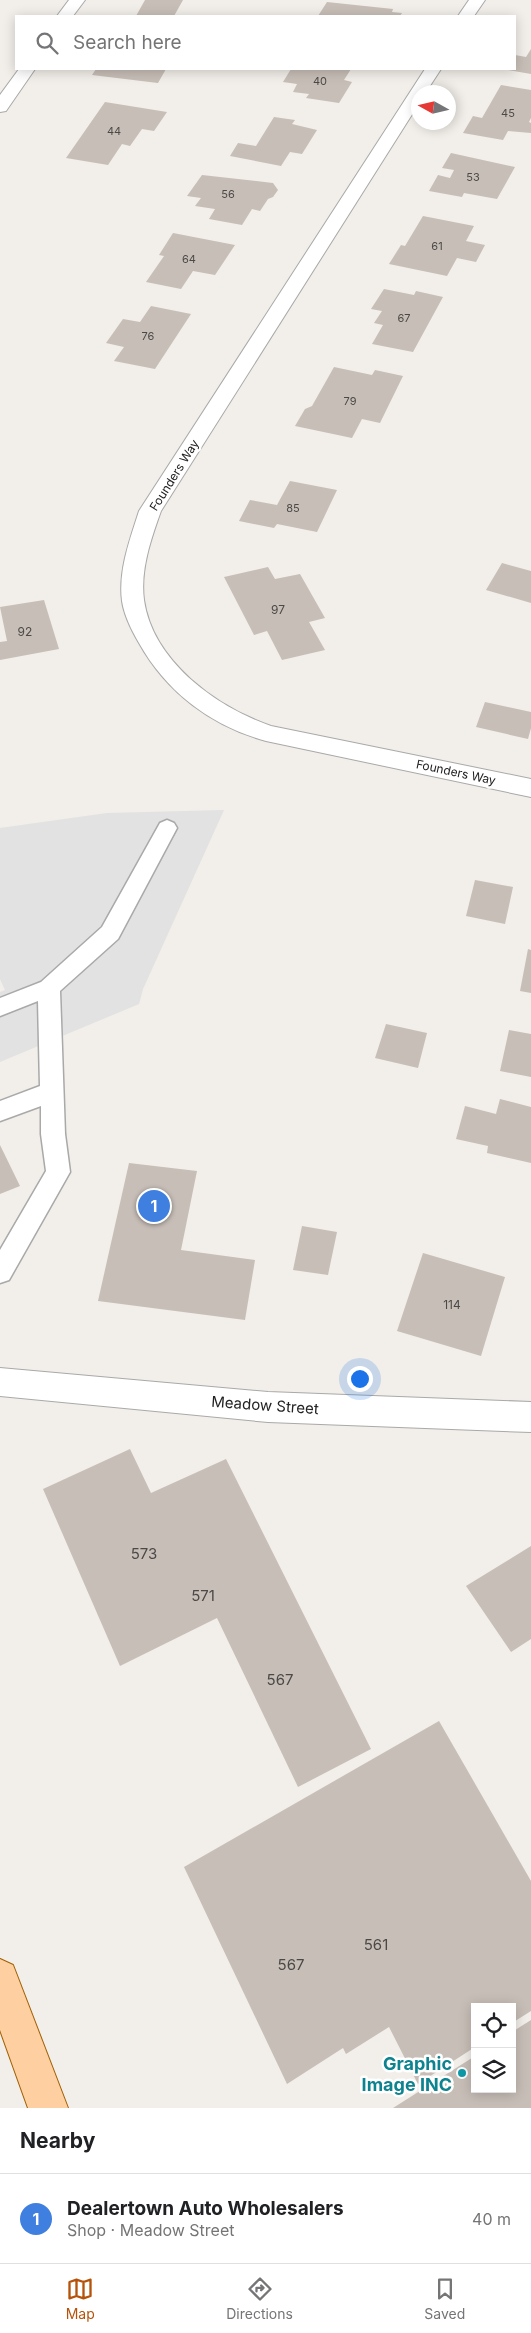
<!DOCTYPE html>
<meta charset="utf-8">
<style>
:root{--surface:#fff;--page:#f2f2f2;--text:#202124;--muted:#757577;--line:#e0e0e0;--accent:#b45309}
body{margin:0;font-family:Inter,sans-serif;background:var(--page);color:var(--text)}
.controls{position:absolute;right:15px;bottom:15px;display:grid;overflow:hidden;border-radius:0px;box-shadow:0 2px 12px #0003}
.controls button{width:45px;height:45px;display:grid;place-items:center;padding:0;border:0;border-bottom:1px solid var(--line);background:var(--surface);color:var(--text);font:25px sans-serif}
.compass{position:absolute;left:411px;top:85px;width:45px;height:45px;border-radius:50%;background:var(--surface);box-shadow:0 2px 12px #0003;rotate:278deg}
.you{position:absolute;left:359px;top:1378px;width:18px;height:18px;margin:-12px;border:4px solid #fff;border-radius:50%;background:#1a73e8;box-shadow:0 0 0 8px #1a73e833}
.badge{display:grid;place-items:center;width:32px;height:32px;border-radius:50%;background:var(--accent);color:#fff;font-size:16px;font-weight:700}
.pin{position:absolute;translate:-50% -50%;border:2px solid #fff;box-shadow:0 1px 5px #0006}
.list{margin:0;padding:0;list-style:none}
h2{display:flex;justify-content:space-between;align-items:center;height:65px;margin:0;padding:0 20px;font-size:21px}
h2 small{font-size:16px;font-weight:400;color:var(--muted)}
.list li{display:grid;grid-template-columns:32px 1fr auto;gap:15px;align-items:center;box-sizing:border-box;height:90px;padding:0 20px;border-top:1px solid var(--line)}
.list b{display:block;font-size:19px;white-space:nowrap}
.list p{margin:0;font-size:16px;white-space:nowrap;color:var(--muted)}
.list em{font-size:16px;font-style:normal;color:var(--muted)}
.icon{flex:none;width:28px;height:28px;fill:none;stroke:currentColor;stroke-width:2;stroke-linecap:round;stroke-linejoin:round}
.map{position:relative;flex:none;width:531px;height:2108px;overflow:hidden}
.search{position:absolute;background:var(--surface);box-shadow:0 2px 12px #0003;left:15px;right:15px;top:15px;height:55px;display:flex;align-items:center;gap:12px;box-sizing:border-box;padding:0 18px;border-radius:0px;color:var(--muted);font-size:19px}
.sheet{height:155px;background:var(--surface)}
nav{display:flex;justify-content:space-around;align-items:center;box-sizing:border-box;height:70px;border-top:1px solid var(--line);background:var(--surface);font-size:14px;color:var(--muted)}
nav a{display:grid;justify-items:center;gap:2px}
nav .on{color:var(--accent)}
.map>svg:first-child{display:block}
.parking{fill:#e2e2e2}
.building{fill:#c7beb7}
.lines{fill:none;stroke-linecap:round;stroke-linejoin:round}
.lane-casing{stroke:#a9a9a9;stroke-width:3}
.street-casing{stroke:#a9a9a9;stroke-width:2}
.primary-casing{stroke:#a05f00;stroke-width:2}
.lane{fill:#fff;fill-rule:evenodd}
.street{fill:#fff;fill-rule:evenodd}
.primary{fill:#fed0a1;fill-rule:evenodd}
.culture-dot{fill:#0f9aa8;stroke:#fff;stroke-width:2}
.labels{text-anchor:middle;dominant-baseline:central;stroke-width:5;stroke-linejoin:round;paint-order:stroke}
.far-number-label{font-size:11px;fill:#4b4947}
.far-street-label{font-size:12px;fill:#222;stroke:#fff}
.number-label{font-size:12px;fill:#4b4947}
.street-label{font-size:15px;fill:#222;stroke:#fff}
.near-number-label{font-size:15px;fill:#4b4947}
.near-culture-label{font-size:18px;font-weight:bold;fill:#0d838f;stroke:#fff;text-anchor:end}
</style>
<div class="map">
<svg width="531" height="2108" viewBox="0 0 531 2108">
<rect width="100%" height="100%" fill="#f2eee9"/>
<path class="parking" d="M 224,810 L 143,989 L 139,1004 L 0,1062 L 0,992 L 5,990 L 0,979 L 0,828 L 107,813 Z"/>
<path class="building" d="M 145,0 L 183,0 L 174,16 L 136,16 Z
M 327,2 L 393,9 L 392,12 L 402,13 L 400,16 L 318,16 Z
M 531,49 L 531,74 L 508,70 L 515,69 L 515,55 L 526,57 Z
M 96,69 L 166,69 L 158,83 L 92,75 Z
M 291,69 L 351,69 L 344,80 L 352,82 L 339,103 L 306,98 L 309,94 L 293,92 L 297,84 L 283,82 Z
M 501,85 L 531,90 L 531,118 L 529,122 L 531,123 L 531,133 L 508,131 L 503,140 L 463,133 L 473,116 L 482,118 Z
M 105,102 L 167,112 L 154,131 L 142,129 L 130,146 L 122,144 L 108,165 L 66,158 Z
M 274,117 L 295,120 L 292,124 L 317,130 L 302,154 L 290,152 L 281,166 L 230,156 L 238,143 L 256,146 Z
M 451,153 L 515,167 L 497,199 L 464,193 L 462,197 L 429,191 L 438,175 L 450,178 L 454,170 L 442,168 Z
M 202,175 L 273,183 L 278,190 L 273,197 L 268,199 L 260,211 L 252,209 L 242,225 L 209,219 L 215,209 L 195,206 L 201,198 L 187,196 Z
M 423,216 L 474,226 L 466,241 L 485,245 L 476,262 L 457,258 L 447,276 L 389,264 L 401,245 L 405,246 Z
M 173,233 L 235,245 L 215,275 L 193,271 L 181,289 L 146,282 L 164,256 L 159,255 Z
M 384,289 L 414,295 L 416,291 L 443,297 L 413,352 L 372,344 L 383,325 L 374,323 L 382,311 L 371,309 Z
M 151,306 L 191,314 L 155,369 L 114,361 L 124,347 L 106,343 L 123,319 L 140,322 Z
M 334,367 L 372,375 L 375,370 L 403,376 L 380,423 L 362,419 L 352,438 L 295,426 L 305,409 L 312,406 Z
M 290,481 L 337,490 L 317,532 L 277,524 L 274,528 L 239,521 L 250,500 L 277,505 Z
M 502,563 L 531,571 L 531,603 L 486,590 Z
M 268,567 L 275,579 L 300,574 L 325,618 L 309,622 L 325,650 L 282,660 L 267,631 L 254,635 L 224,577 Z
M 44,600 L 59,649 L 0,660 L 0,642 L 7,641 L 0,607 Z
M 485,702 L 531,712 L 531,728 L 528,739 L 476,727 Z
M 475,880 L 513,887 L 505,924 L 466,916 Z
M 528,949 L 531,950 L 531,993 L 520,991 Z
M 386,1024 L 427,1033 L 418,1068 L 375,1058 Z
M 509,1030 L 531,1034 L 531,1077 L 500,1071 Z
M 500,1099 L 531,1107 L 531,1163 L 487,1153 L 488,1146 L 456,1139 L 465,1106 L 496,1114 Z
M 0,1145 L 20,1186 L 0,1194 Z
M 129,1163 L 197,1171 L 181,1250 L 255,1260 L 245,1320 L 98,1301 Z
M 302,1226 L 337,1232 L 328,1275 L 293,1270 Z
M 423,1253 L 505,1277 L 481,1356 L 397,1331 Z
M 130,1449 L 151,1493 L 226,1459 L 371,1749 L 298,1787 L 217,1618 L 120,1666 L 43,1489 Z
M 531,1546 L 531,1639 L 511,1652 L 466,1586 Z
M 439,1721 L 531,1881 L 531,2011 L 512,2023 L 512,2007 L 475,2007 L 475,2047 L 418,2084 L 389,2027 L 346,2054 L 343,2048 L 287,2084 L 184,1867 Z
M 531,2020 L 531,2108 L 393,2108 L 475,2056 L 475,2089 L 512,2089 L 512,2032 Z"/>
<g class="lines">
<g class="lane-casing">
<path id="lane" d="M 167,820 L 174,823 L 177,828 L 118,939 L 60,991 L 65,1134 L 70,1172 L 9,1280 L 0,1283 L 0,1250 L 46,1171 L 41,1134 L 41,1106 L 0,1121 L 0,1101 L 40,1086 L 38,1001 L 0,1016 L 0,998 L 41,982 L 102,927 L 160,823 Z"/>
</g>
<g class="street-casing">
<path id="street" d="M 69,0 L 85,0 L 73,16 L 57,16 Z
M 469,0 L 485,0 L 474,16 L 458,16 Z
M 19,69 L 35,69 L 6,111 L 0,112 L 0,95 Z
M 425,69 L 441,69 L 426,92 L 418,92 L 418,105 L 161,511 C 151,539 140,570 144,600 C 153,662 217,707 271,726 L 531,779 L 531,797 L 266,741 C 212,726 167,693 139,643 C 132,631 124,615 122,601 C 118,571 130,539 139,511 Z
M 0,1368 L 268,1392 L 531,1402 L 531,1432 L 268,1422 L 0,1396 Z"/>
</g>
<g class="primary-casing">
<path id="primary" d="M 0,1959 L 13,1965 L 68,2108 L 28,2108 L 0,2030 Z"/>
</g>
<use href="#lane" class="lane"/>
<use href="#street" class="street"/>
<use href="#primary" class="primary"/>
</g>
<circle class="culture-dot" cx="462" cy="2073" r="5"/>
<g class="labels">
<g class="far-number-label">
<text x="320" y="81">40</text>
<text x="508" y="113">45</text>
<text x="114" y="131">44</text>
<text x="473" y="177">53</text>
<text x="228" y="194">56</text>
<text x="437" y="246">61</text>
<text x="189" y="259">64</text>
<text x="404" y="318">67</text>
<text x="148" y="336">76</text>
<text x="350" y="401">79</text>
<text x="293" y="508">85</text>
</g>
<g class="far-street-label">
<text transform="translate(174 475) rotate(-58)">Founders Way</text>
<text transform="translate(456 772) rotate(12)">Founders Way</text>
</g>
<g class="number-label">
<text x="278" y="609">97</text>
<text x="25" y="631">92</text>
<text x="452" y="1304">114</text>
</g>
<g class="street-label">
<text transform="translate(265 1405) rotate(4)">Meadow Street</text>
</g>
<g class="near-number-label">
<text x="144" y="1553">573</text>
<text x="203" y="1595">571</text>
<text x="280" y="1679">567</text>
<text x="376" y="1944">561</text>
<text x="291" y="1964">567</text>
</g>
<g class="near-culture-label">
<text x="452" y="2063">Graphic<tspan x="452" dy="21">Image INC</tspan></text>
</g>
</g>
</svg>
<div class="controls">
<button><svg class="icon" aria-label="locate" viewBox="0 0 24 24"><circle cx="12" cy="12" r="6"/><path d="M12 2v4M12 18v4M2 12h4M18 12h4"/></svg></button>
<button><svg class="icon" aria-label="layers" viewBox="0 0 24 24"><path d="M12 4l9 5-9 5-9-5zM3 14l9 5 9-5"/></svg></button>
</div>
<svg class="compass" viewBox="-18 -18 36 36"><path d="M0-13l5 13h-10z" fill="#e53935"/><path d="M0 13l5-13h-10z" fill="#757577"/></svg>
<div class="you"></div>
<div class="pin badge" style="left:154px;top:1206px;background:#3f7fe0">1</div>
<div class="search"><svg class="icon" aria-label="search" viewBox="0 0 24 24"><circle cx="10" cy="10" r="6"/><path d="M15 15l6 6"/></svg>Search here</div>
</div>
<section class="sheet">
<h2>Nearby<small></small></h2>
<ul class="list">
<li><span class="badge" style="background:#3f7fe0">1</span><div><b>Dealertown Auto Wholesalers</b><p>Shop · Meadow Street</p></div><em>40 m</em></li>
</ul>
</section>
<nav>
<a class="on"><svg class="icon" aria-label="map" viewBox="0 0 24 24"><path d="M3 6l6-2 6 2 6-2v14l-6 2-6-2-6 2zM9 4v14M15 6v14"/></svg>Map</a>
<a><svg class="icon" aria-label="directions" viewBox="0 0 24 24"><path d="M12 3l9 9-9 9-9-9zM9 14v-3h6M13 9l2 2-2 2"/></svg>Directions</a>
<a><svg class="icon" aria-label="saved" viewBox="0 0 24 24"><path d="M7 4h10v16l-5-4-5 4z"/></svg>Saved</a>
</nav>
